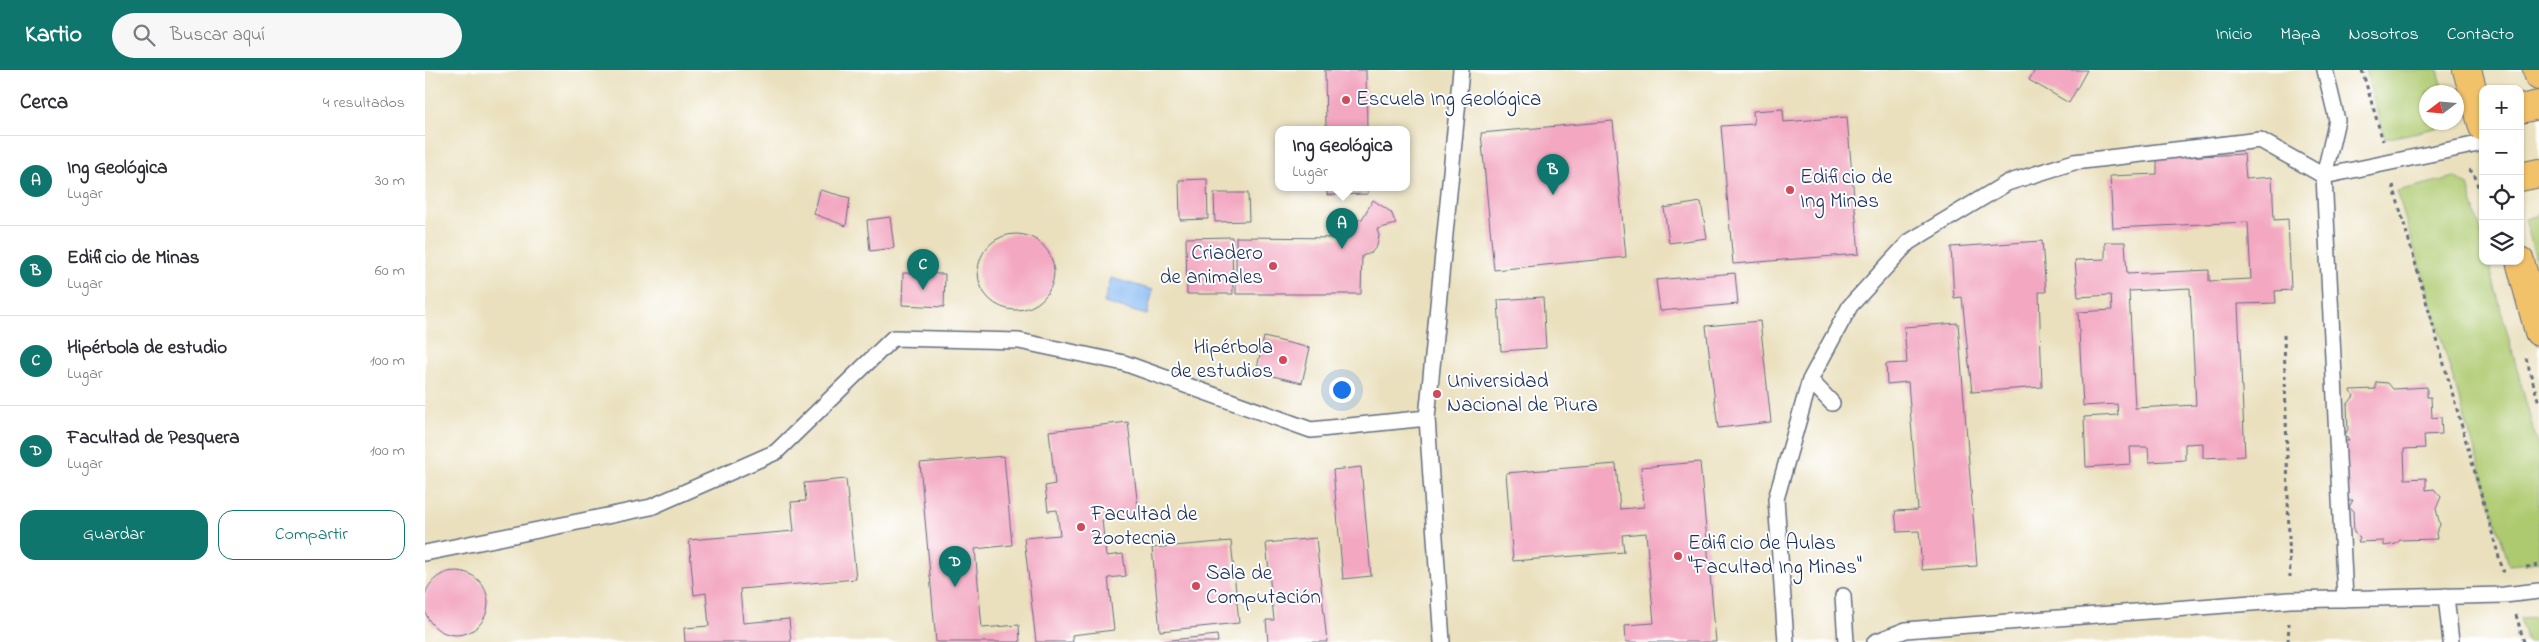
<!DOCTYPE html>
<html lang="es">
<meta charset="utf-8">
<style>
:root{--surface:#fff;--page:#f7f7f7;--text:#2b2b33;--muted:#7c7c81;--line:#e1e1e2;--accent:#0f766e}
body{margin:0;font-family:"Indie Flower",sans-serif;background:var(--page);color:var(--text)}
.controls{position:absolute;right:15px;top:15px;display:grid;overflow:hidden;border-radius:10px;box-shadow:0 1px 4px #0004}
.controls button{width:45px;height:45px;display:grid;place-items:center;padding:0;border:0;border-bottom:1px solid var(--line);background:var(--surface);color:var(--text);font:25px sans-serif}
.compass{position:absolute;left:1994px;top:15px;width:45px;height:45px;border-radius:50%;background:var(--surface);box-shadow:0 1px 4px #0004;rotate:254deg}
.you{position:absolute;left:916px;top:319px;width:18px;height:18px;margin:-12px;border:4px solid #fff;border-radius:50%;background:#1a73e8;box-shadow:0 0 0 8px #1a73e833}
.badge{display:grid;place-items:center;width:32px;height:32px;border-radius:50%;background:var(--accent);color:#fff;font-size:16px;font-weight:700}
.pin{position:absolute;translate:-50% -41px;filter:drop-shadow(0 1px 2px #0008)}
.pin::after{content:'';position:absolute;top:26px;width:18px;height:15px;background:inherit;clip-path:polygon(0 0,100% 0,50% 100%)}
.popup{position:absolute;left:850px;top:56px;width:135px;height:65px;box-sizing:border-box;display:grid;place-content:center;border-radius:10px;background:var(--surface);filter:drop-shadow(0 1px 4px #0005);font-size:16px;white-space:nowrap;color:var(--muted)}
.popup b{font-size:19px;color:var(--text)}
.popup::after{content:'';position:absolute;left:50%;top:100%;margin-left:-10px;border:10px solid transparent;border-top-color:var(--surface)}
.list{margin:0;padding:0;list-style:none}
h2{display:flex;justify-content:space-between;align-items:center;height:65px;margin:0;padding:0 20px;font-size:21px}
h2 small{font-size:16px;font-weight:400;color:var(--muted)}
.list li{display:grid;grid-template-columns:32px 1fr auto;gap:15px;align-items:center;box-sizing:border-box;height:90px;padding:0 20px;border-top:1px solid var(--line)}
.list b{display:block;font-size:19px;white-space:nowrap}
.list p{margin:0;font-size:16px;white-space:nowrap;color:var(--muted)}
.list em{font-size:16px;font-style:normal;color:var(--muted)}
.actions{display:flex;gap:10px;padding:15px 20px}
.actions a{flex:1;padding:11px 0;border:1px solid var(--accent);border-radius:15px;text-align:center;font-size:18px;color:var(--accent)}
.actions .main{background:var(--accent);color:#fff}
.icon{flex:none;width:28px;height:28px;fill:none;stroke:currentColor;stroke-width:2;stroke-linecap:round;stroke-linejoin:round}
.map{position:relative;flex:none;width:2114px;height:572px;overflow:hidden}
header{display:flex;align-items:center;gap:30px;box-sizing:border-box;height:70px;padding:0 25px;background:var(--accent);color:#fff}
header strong{font-size:24px}
nav{display:flex;gap:28px;margin-inline-start:auto;font-size:18px}
.search{width:350px;height:45px;background:var(--page);display:flex;align-items:center;gap:12px;box-sizing:border-box;padding:0 18px;border-radius:28px;color:var(--muted);font-size:19px}
main{display:flex}
aside{flex:1;background:var(--surface)}
.map>svg:first-child{display:block}
.green{fill:#aeca70;stroke:#647c67}
.water{fill:#86b9f3;stroke:#5074a8}
.building{fill:#f3a7c1;fill-rule:evenodd}
.lines{fill:none;stroke-linecap:round;stroke-linejoin:round}
.lane-casing{stroke:#636d7f;stroke-width:18}
.primary-casing{stroke:#636d7f;stroke-width:30}
.highway-casing{stroke:#636d7f;stroke-width:30}
.path{stroke:#636d7f;stroke-width:3;stroke-dasharray:4 4;stroke-linecap:butt}
.lane{stroke:#fff;stroke-width:15}
.primary{stroke:#f2c26a;stroke-width:28}
.highway{stroke:#f2c26a;stroke-width:28}
.poi-dot{fill:#d1495b;stroke:#fff;stroke-width:2}
.labels{text-anchor:middle;dominant-baseline:central;stroke-width:4;stroke-linejoin:round;paint-order:stroke}
.poi-label{font-size:21px;fill:#1b2f5e;stroke:#fff;text-anchor:start}
</style>
<header>
<strong>Kartio</strong>
<div class="search"><svg class="icon" aria-label="search" viewBox="0 0 24 24"><circle cx="10" cy="10" r="6"/><path d="M15 15l6 6"/></svg>Buscar aquí</div>
<nav><a>Inicio</a><a>Mapa</a><a>Nosotros</a><a>Contacto</a></nav>
</header>
<main>
<aside>
<h2>Cerca<small>4 resultados</small></h2>
<ul class="list">
<li><span class="badge">A</span><div><b>Ing Geológica</b><p>Lugar</p></div><em>30 m</em></li>
<li><span class="badge">B</span><div><b>Edificio de Minas</b><p>Lugar</p></div><em>60 m</em></li>
<li><span class="badge">C</span><div><b>Hipérbola de estudio</b><p>Lugar</p></div><em>100 m</em></li>
<li><span class="badge">D</span><div><b>Facultad de Pesquera</b><p>Lugar</p></div><em>100 m</em></li>
</ul>
<div class="actions"><a class="main">Guardar</a><a>Compartir</a></div>
</aside>
<div class="map">
<svg width="2114" height="572" viewBox="0 0 2114 572">
<rect width="100%" height="100%" fill="#fff"/>
<filter id="ink" filterUnits="userSpaceOnUse"><feTurbulence type="fractalNoise" baseFrequency=".02" numOctaves="2"/><feDisplacementMap in="SourceGraphic" scale="10" xChannelSelector="R" yChannelSelector="G"/><feConvolveMatrix kernelMatrix="1 2 1 2 8 2 1 2 1" color-interpolation-filters="sRGB"/></filter>
<filter id="wash" filterUnits="userSpaceOnUse"><feTurbulence type="fractalNoise" baseFrequency=".0096" numOctaves="4" result="noise"/><feDisplacementMap in="SourceGraphic" scale="20" xChannelSelector="R" yChannelSelector="G"/><feGaussianBlur stdDeviation="1.12" result="paint"/><feColorMatrix in="noise" values="0 0 0 0 0 0 0 0 0 0 0 0 0 0 0 0 0 1.4 0 .05"/><feComposite in="paint" operator="in"/></filter>
<g filter="url(#wash)">
<rect width="100%" height="100%" fill="#eae0bd"/>
<path class="green" d="M 1940,0 L 2013,0 L 2019,22 L 2002,22 L 2002,52 L 2019,53 L 2016,57 L 1960,69 Z
M 2030,107 L 2043,115 L 2058,170 L 2058,191 L 2063,191 L 2114,381 L 2114,492 L 2084,495 L 1972,121 Z
M 2114,145 L 2114,200 L 2100,149 Z
M 2114,547 L 2114,572 L 2102,572 L 2095,548 Z"/>
<path class="water" d="M 686,208 L 728,220 L 722,245 L 679,233 Z"/>
<g id="blocks">
<path class="building" d="M 900,0 L 941,0 L 942,60 L 901,60 Z
M 1610,0 L 1662,0 L 1644,33 L 1604,10 Z
M 1358,39 L 1359,52 L 1422,47 L 1434,184 L 1308,194 L 1296,56 L 1329,54 L 1328,41 Z
M 1188,51 L 1201,187 L 1069,200 L 1056,63 Z
M 1819,84 L 1821,109 L 1847,107 L 1849,150 L 1863,149 L 1866,220 L 1850,221 L 1851,233 L 1813,234 L 1820,386 L 1778,388 L 1778,373 L 1760,374 L 1760,390 L 1724,392 L 1723,377 L 1705,377 L 1706,394 L 1661,397 L 1659,347 L 1693,345 L 1692,334 L 1658,336 L 1653,242 L 1687,240 L 1686,225 L 1653,227 L 1650,190 L 1680,189 L 1680,172 L 1700,172 L 1702,204 L 1784,200 L 1784,211 L 1826,209 L 1823,152 L 1688,158 L 1685,106 L 1732,104 L 1732,88 ZM 1765,218 L 1771,335 L 1710,338 L 1704,221 Z
M 782,109 L 783,149 L 755,150 L 754,110 Z
M 902,118 L 943,118 L 943,124 L 902,125 Z
M 395,120 L 425,128 L 421,156 L 389,144 Z
M 789,123 L 823,123 L 824,151 L 790,152 Z
M 948,130 L 966,142 L 971,154 L 952,159 L 954,166 L 952,176 L 946,183 L 937,186 L 936,224 L 811,224 L 811,167 L 918,168 L 920,159 L 927,152 L 937,149 Z
M 1276,132 L 1282,168 L 1244,173 L 1239,138 Z
M 465,147 L 469,178 L 445,181 L 442,150 Z
M553 202a38 38 0 1 1 76 0a38 38 0 1 1-76 0Z
M 807,167 L 808,224 L 762,224 L 761,168 Z
M 1617,171 L 1621,222 L 1614,222 L 1617,317 L 1547,322 L 1537,227 L 1529,228 L 1526,177 Z
M 478,203 L 520,204 L 519,237 L 477,235 Z
M 1310,203 L 1313,234 L 1235,241 L 1231,210 Z
M 1118,227 L 1121,278 L 1076,281 L 1073,230 Z
M 1335,251 L 1346,352 L 1293,358 L 1281,256 Z
M 1533,253 L 1552,496 L 1497,500 L 1494,461 L 1472,462 L 1470,441 L 1493,440 L 1483,312 L 1462,314 L 1461,294 L 1482,293 L 1479,257 Z
M 839,267 L 885,278 L 877,313 L 831,302 Z
M 1951,312 L 1963,313 L 1968,319 L 2002,317 L 2002,327 L 2006,327 L 2007,348 L 2016,347 L 2017,364 L 1999,365 L 2000,378 L 1979,379 L 1980,409 L 2001,408 L 2001,420 L 2009,419 L 2016,427 L 2011,439 L 2015,455 L 2011,463 L 2012,469 L 1975,470 L 1971,474 L 1959,476 L 1959,471 L 1933,472 L 1935,467 L 1929,463 L 1928,441 L 1924,437 L 1928,430 L 1920,430 L 1917,371 L 1924,371 L 1920,365 L 1923,359 L 1922,335 L 1929,326 L 1925,320 L 1951,319 Z
M 703,352 L 714,446 L 677,450 L 681,486 L 698,484 L 701,506 L 683,508 L 689,560 L 647,565 L 648,572 L 611,572 L 599,468 L 635,465 L 632,440 L 623,441 L 620,416 L 630,414 L 624,361 Z
M 579,386 L 587,475 L 550,479 L 557,558 L 594,555 L 595,572 L 511,572 L 495,393 Z
M 1275,392 L 1291,572 L 1201,572 L 1200,555 L 1229,553 L 1221,463 L 1197,465 L 1199,482 L 1088,491 L 1081,403 L 1191,394 L 1195,439 L 1219,437 L 1216,397 Z
M 936,397 L 946,506 L 918,509 L 908,400 Z
M 421,409 L 431,509 L 315,519 L 318,553 L 364,549 L 366,572 L 260,572 L 259,558 L 284,556 L 281,523 L 269,525 L 264,470 L 369,461 L 366,432 L 381,431 L 379,413 Z
M 891,468 L 902,572 L 843,572 L 841,550 L 849,550 L 841,473 Z
M 806,471 L 814,553 L 735,561 L 727,478 Z
M-1 533a32 32 0 1 1 64 0a32 32 0 1 1-64 0Z
M 792,565 L 793,572 L 737,572 L 737,571 Z"/>
</g>
</g>
<g filter="url(#ink)">
<use href="#blocks" fill-opacity="0" stroke="#636d7f" stroke-width="1"/>
<g class="lines">
<g class="lane-casing">
<path id="lane" d="M 1900,0 L 1912,50 L 1899,106 L 1920,529
M 1385,310 L 1407,333
M 0,483 L 226,437 L 351,382 L 468,268 L 594,271 L 699,293 L 886,360 L 1002,348
M 1418,526 L 1421,572
M 2021,526 L 2026,572
M 1017,572 L 1002,348 L 1036,0
M 1361,572 L 1351,429 L 1385,310 L 1425,236 L 1484,172 L 1582,113 L 1649,92 L 1835,70 L 1899,106 L 2058,73
M 1450,572 L 1481,560 L 1518,557 L 1865,530 L 2079,525 L 2114,521"/>
</g>
<g class="primary-casing">
<path id="primary" d="M 2095,39 L 2114,35
M 2095,107 L 2114,103"/>
</g>
<g class="highway-casing">
<path id="highway" d="M 2042,0 L 2058,57
M 2112,0 L 2114,6
M 2095,191 L 2114,262"/>
</g>
<path class="path" d="M 1937,0 L 1958,71
M 2044,100 L 2049,103 L 2058,133
M 1968,115 L 2078,501 L 2080,501
M 1859,265 L 1865,507
M 2101,288 L 2114,333
M 2101,497 L 2114,495
M 2091,545 L 2099,572
M 1863,572 L 1864,553"/>
<use href="#lane" class="lane"/>
<use href="#primary" class="primary"/>
<use href="#highway" class="highway"/>
</g>
</g>
<g class="poi-dot">
<circle cx="921" cy="30" r="5"/>
<circle cx="1365" cy="120" r="5"/>
<circle cx="848" cy="196" r="5"/>
<circle cx="858" cy="290" r="5"/>
<circle cx="1012" cy="324" r="5"/>
<circle cx="656" cy="457" r="5"/>
<circle cx="1253" cy="486" r="5"/>
<circle cx="771" cy="516" r="5"/>
</g>
<g class="labels">
<g class="poi-label">
<text x="931" y="30">Escuela Ing Geológica</text>
<text x="1375" y="108">Edificio de<tspan x="1375" dy="24">Ing Minas</tspan></text>
<text x="838" y="184" text-anchor="end">Criadero<tspan x="838" dy="24">de animales</tspan></text>
<text x="848" y="278" text-anchor="end">Hipérbola<tspan x="848" dy="24">de estudios</tspan></text>
<text x="1022" y="312">Universidad<tspan x="1022" dy="24">Nacional de Piura</tspan></text>
<text x="666" y="445">Facultad de<tspan x="666" dy="24">Zootecnia</tspan></text>
<text x="1263" y="474">Edificio de Aulas<tspan x="1263" dy="24">"Facultad Ing Minas"</tspan></text>
<text x="781" y="504">Sala de<tspan x="781" dy="24">Computación</tspan></text>
</g>
</g>
</svg>
<div class="controls">
<button>+</button>
<button>−</button>
<button><svg class="icon" aria-label="locate" viewBox="0 0 24 24"><circle cx="12" cy="12" r="6"/><path d="M12 2v4M12 18v4M2 12h4M18 12h4"/></svg></button>
<button><svg class="icon" aria-label="layers" viewBox="0 0 24 24"><path d="M12 4l9 5-9 5-9-5zM3 14l9 5 9-5"/></svg></button>
</div>
<svg class="compass" viewBox="-18 -18 36 36"><path d="M0-13l5 13h-10z" fill="#e53935"/><path d="M0 13l5-13h-10z" fill="#7c7c81"/></svg>
<div class="you"></div>
<div class="pin badge" style="left:917px;top:179px">A</div>
<div class="popup"><b>Ing Geológica</b>Lugar</div>
<div class="pin badge" style="left:1128px;top:125px">B</div>
<div class="pin badge" style="left:498px;top:220px">C</div>
<div class="pin badge" style="left:530px;top:517px">D</div>
</div>
</main>
